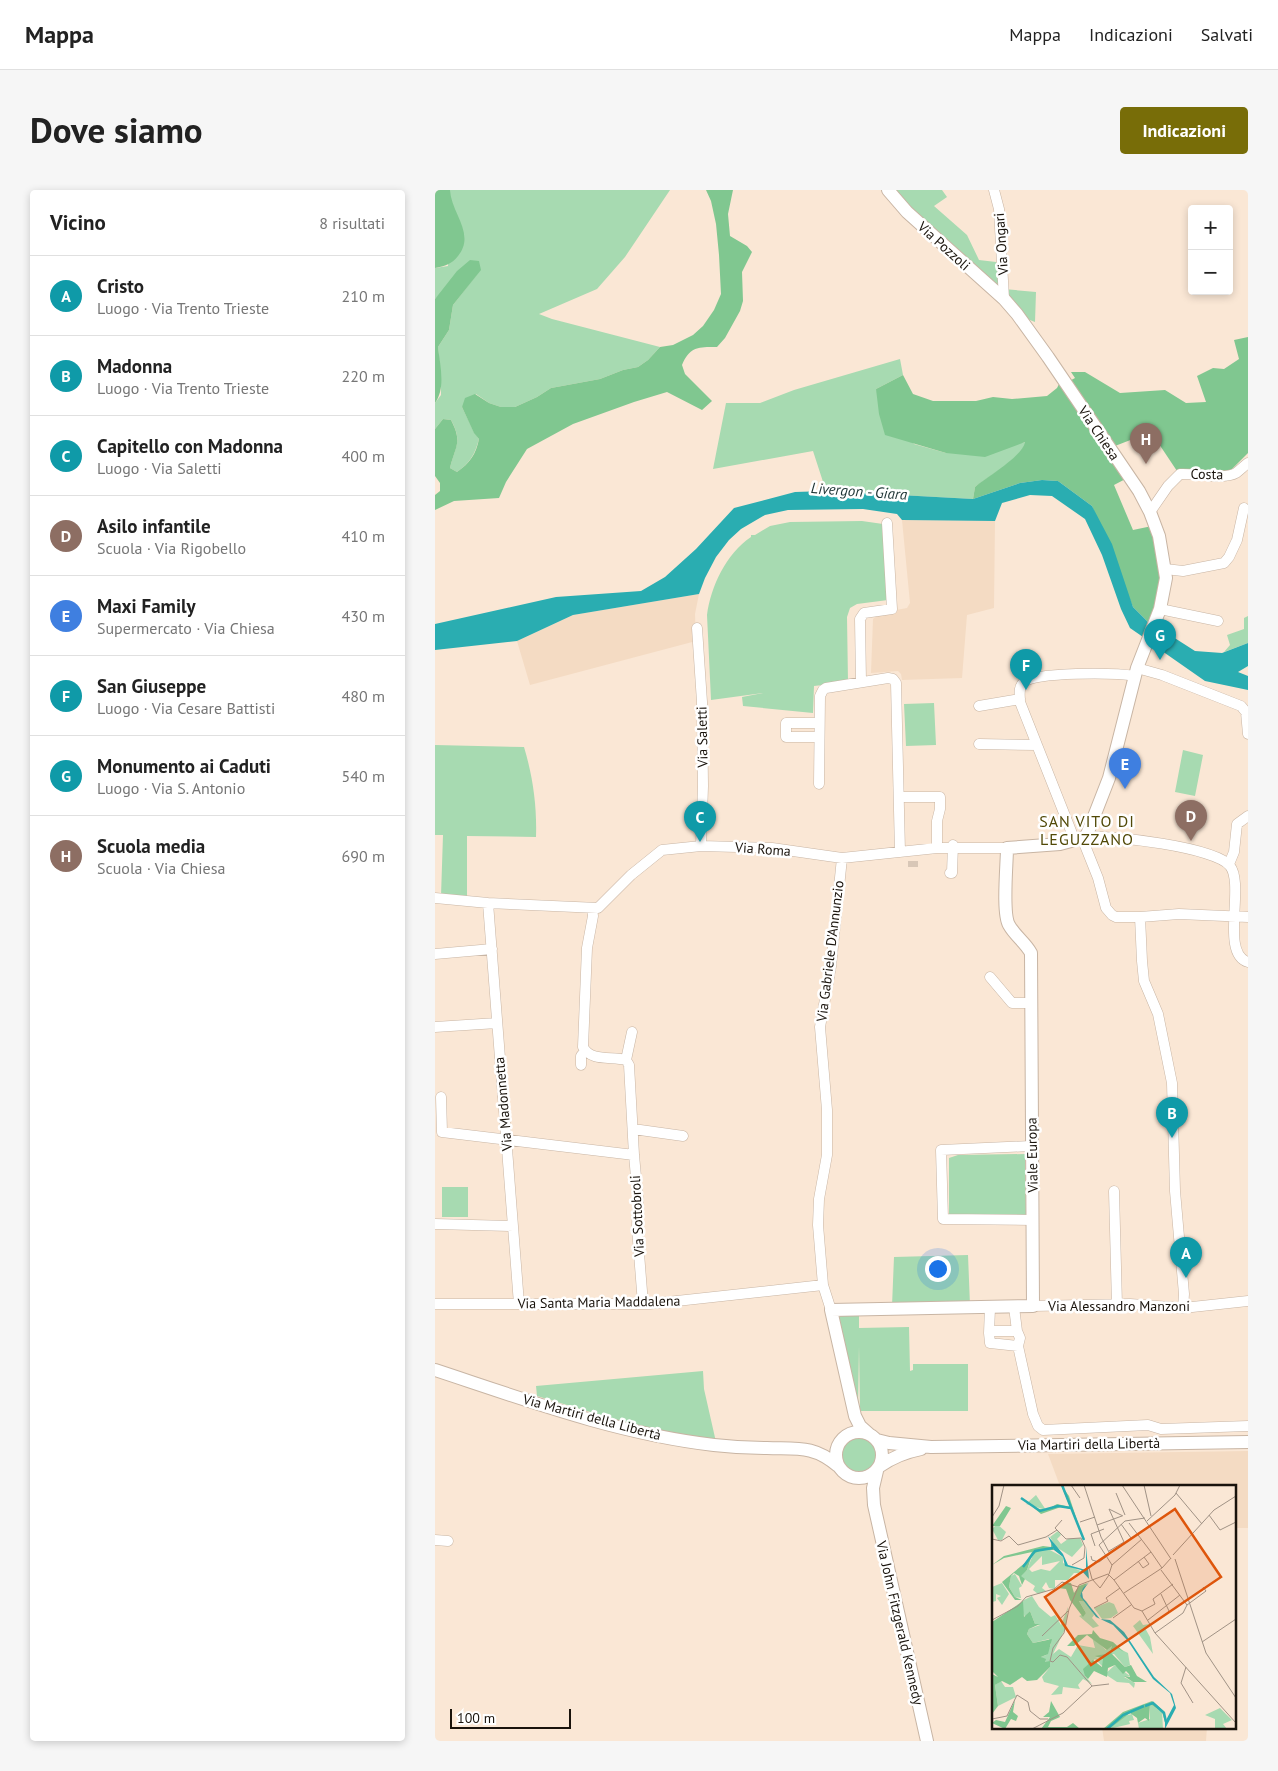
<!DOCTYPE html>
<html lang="it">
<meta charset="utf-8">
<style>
:root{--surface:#fff;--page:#f6f6f6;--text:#222;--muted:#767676;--line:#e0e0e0;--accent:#786d08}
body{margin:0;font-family:"PT Sans",sans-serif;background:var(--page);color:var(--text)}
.controls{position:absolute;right:15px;top:15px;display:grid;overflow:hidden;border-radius:5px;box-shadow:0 2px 8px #0003}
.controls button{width:45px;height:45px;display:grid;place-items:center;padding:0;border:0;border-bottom:1px solid var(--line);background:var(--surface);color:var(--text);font:25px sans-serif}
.scale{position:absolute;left:15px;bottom:12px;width:121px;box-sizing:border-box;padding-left:5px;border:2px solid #19130c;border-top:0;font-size:14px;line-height:18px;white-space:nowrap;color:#19130c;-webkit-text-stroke:4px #fff;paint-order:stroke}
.you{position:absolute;left:502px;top:1078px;width:18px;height:18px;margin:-12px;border:4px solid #fff;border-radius:50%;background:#1a73e8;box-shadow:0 0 0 8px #1a73e833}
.badge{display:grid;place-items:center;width:32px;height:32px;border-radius:50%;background:var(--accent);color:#fff;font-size:16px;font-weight:700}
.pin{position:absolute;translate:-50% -41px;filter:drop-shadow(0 1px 2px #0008)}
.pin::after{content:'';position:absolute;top:26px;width:18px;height:15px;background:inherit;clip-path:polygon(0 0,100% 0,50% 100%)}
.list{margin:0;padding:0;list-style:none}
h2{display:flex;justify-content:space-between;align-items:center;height:65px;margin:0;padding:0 20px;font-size:21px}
h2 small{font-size:16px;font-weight:400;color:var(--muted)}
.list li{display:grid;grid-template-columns:32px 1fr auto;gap:15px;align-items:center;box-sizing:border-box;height:80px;padding:0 20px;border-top:1px solid var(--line)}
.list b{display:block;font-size:19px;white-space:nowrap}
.list p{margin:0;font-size:16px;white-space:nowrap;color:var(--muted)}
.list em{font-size:16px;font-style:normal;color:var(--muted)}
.map{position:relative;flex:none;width:813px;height:1551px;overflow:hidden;border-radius:5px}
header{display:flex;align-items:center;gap:30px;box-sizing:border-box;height:70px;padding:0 25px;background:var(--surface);border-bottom:1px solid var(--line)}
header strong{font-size:24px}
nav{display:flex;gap:28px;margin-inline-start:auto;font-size:18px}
.intro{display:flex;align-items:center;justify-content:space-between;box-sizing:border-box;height:120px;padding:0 30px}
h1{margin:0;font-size:35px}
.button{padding:12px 22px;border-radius:5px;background:var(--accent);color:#fff;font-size:18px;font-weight:700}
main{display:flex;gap:30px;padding:0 30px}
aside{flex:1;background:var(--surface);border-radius:5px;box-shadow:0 2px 8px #0003}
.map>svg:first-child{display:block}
.built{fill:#f4dbc3}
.green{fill:#a7dab1}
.forest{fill:#80c790}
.water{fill:#2aadb1}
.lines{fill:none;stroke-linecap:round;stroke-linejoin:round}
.minor-tunnel{stroke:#d8c7b7;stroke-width:10;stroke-dasharray:10 5;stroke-linecap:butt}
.minor-casing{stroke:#c8b5a4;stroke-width:11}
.major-casing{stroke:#c8b5a4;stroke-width:14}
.minor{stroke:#fff;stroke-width:10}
.major{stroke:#fff;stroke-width:12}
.labels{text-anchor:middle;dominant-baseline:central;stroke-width:5;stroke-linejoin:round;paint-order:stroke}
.street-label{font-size:14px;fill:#19130c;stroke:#fff}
.water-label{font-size:15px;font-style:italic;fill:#1c3233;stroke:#fff}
.quarter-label{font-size:16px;letter-spacing:1px;fill:#514907;stroke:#fff}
.inset-river{fill:none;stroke:#2aadb1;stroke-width:2.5}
.inset-road{fill:none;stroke:#a09285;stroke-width:1}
.view{fill:#de560c;fill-opacity:0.15;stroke:#de560c;stroke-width:2.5}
.inset-edge{fill:none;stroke:#19130c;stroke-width:2.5}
</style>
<header>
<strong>Mappa</strong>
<nav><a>Mappa</a><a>Indicazioni</a><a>Salvati</a></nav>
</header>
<div class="intro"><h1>Dove siamo</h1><a class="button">Indicazioni</a></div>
<main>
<aside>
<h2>Vicino<small>8 risultati</small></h2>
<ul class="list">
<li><span class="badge" style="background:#0f9aa8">A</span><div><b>Cristo</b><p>Luogo · Via Trento Trieste</p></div><em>210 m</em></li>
<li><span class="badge" style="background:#0f9aa8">B</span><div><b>Madonna</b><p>Luogo · Via Trento Trieste</p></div><em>220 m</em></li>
<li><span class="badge" style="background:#0f9aa8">C</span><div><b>Capitello con Madonna</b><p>Luogo · Via Saletti</p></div><em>400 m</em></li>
<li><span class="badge" style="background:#8d6e63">D</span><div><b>Asilo infantile</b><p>Scuola · Via Rigobello</p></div><em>410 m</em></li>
<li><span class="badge" style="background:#3f7fe0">E</span><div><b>Maxi Family</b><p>Supermercato · Via Chiesa</p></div><em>430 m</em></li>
<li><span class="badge" style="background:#0f9aa8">F</span><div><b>San Giuseppe</b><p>Luogo · Via Cesare Battisti</p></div><em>480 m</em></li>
<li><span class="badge" style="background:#0f9aa8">G</span><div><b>Monumento ai Caduti</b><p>Luogo · Via S. Antonio</p></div><em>540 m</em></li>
<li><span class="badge" style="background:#8d6e63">H</span><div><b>Scuola media</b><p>Scuola · Via Chiesa</p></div><em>690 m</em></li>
</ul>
</aside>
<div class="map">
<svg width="813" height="1551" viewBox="0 0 813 1551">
<rect width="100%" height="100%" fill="#fae7d5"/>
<path class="built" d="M 467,330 L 560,331 L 559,418 L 532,425 L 527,488 L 467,490 L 466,484 L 463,481 L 436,483 L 438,429 L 445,423 L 472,418 L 475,413 Z
M 264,404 L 260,424 L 261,451 L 95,495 L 82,451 L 138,425 Z
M 813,1261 L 813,1338 L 799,1338 L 799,1296 L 625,1296 L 613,1264 Z
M 667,1537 L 772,1537 L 771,1551 L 669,1551 Z"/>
<path class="green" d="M 15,0 L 235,0 L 190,67 L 162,99 L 104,124 L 117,129 L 225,157 L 213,170 L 203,177 L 188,180 L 165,189 L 116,198 L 102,207 L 80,217 L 66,217 L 54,213 L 41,204 L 27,217 L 39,242 L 44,249 C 40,264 35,273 22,282 L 15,278 C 20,256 28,252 16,230 L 8,229 L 0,239 L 0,213 L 6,205 L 6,190 L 3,157 L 14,140 L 18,115 L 43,83 L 7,102 L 0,109 L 0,78 L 13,76 Z
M 448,0 L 507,0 L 512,7 L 499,16 L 532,45 L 544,70 L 561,72 L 569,99 L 601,102 L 600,132 L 582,125 Z
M 465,169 L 468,185 L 441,199 L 479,254 L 511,263 L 524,263 L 591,252 C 588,267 553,287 540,297 L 538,309 L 391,301 L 378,261 L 278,279 L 291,213 L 325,213 L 359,200 Z
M 427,331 L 448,334 L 453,410 L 422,414 L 415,418 L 412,427 L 413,492 L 379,496 L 378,523 L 308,516 L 307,507 L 328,503 L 276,510 L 272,425 C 276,396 291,364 316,347 L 316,345 L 320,345 L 335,336 L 355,332 Z
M 813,426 L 813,453 L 789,462 L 795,455 L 792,445 L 809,439 L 809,428 Z
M 499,513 L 501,555 L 471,556 L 469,514 Z
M 0,555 L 89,557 C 98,587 102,616 101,647 L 32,646 L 32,708 L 6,706 L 8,645 L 0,645 Z
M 748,560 L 768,565 L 760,606 L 740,602 Z
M 590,964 L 591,1025 L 514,1027 L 514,968 L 523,965 Z
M 7,997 L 33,997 L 33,1027 L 7,1027 Z
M 533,1065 L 535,1115 L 457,1116 L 459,1067 Z
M 409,1123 L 424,1123 L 424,1138 L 474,1137 L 475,1181 L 478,1180 L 478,1174 L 533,1174 L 533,1221 L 425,1221 L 424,1156 L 423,1220 L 402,1129 Z
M 268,1181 L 269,1199 L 281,1252 L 225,1243 L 102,1206 L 101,1196 Z
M407 1265a17 17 0 1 1 34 0a17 17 0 1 1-34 0Z"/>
<path class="forest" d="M 0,0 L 15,0 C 16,23 41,44 23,66 C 17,74 10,76 0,78 Z
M 271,0 L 298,0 L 293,24 L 295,46 L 312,56 L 317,62 L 307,82 L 308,111 L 305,121 L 290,148 L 282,157 C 264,157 255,156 247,175 L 250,184 L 277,211 L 267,220 L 232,202 L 199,212 L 138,234 L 92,259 L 71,292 L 64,308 L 19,311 L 0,320 L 0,305 L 5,301 L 5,293 L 0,286 L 0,239 L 8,229 L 16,230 C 28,253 20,256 15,278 L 22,282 C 35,273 41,264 44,249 L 39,243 L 27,217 L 30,208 L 40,204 L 54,213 L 66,217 L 80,217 L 102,207 L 116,198 L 165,189 L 188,180 L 203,177 L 213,170 L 225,157 L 238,155 L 258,145 L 268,136 L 279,120 L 286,104 L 284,65 L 281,34 L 276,11 Z
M 35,70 L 44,71 L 46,80 L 18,115 L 14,140 L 3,157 C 5,175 11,198 0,213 L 0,109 L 22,81 Z
M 813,147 L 813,263 L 797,279 L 788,284 L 744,284 L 716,242 L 680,256 L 700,284 L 679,295 L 698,340 L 717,336 L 727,361 L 723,408 L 714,433 L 698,417 L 657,316 L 623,291 L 607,290 L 585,293 L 538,309 L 540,297 C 552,287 588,266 590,252 L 550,267 L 511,263 L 450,245 L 444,224 L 441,199 L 468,185 L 478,204 L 498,211 L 541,211 L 558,207 L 577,209 L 612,206 L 622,198 L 625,192 L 627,195 L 640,188 L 636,182 L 650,182 L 685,203 L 730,200 L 751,213 L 771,212 L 762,186 L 778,178 L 789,179 L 804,169 L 799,150 Z"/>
<path class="water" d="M 607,290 L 623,291 L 657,316 L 677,354 L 698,417 L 714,433 L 708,447 L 695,438 L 686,419 L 667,365 L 650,329 L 617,306 L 595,305 L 567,313 L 560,331 L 467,330 L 462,324 L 428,319 L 353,320 L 330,325 L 306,339 L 294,350 L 281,367 L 270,388 L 264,404 L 138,425 L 82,451 L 0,460 L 0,434 L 121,407 L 206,401 L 230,387 L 261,359 L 299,318 L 360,302 L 391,301 L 538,309 L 585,293 Z
M 724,438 L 760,461 L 787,463 L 813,453 L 813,476 L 803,482 L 813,486 L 813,500 L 770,491 L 717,454 Z"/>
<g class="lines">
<path class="minor-tunnel" d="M 478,671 L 478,677"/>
<g class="minor-casing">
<path id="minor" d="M 559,0 L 564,19 L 569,109
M 715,322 L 733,296 L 745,284 C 761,283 789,290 801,283 C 805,280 809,276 813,273
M 730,379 L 748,381 L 789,373 L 794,367 L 802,350 L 809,318
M 725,419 L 783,431
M 262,438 L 267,512 L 268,596 L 266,656
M 702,478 L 727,485 L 806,516 L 811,522 L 813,544
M 426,492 L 425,429 L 429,423 L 457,419 L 452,333
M 544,516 L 585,509
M 384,547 L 351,547 L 351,533 L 384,533
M 544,554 L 602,555
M 384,594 L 385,506 L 388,500 L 391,498 L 453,488 L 458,489 L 461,493 L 465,662
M 464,607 L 505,607 L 505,619 L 502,631 L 502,658
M 651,647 C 676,645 781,657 795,676 C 810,695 785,764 813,772
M 647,648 L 663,688 L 671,718 L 677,725 L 681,727 L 705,727 L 707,771 L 709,791 L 723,824 L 737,893 L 740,1001 L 749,1104 L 748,1118
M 640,651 L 585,512 C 585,505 583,498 588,493 C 599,481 682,483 700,486
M 794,674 L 799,662 L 802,634 L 813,626
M 515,683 L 517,683 L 518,655
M 0,708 L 53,713 L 163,718 L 196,685 L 227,660 L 266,656 L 337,658 L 407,668 L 502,658 L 572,658
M 53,713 L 84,1114
M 157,718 L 158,726 L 152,758 L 148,857 C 156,872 177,866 191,870 L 194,875 L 199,965 L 203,1009 L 202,1038 L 208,1114
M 705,727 L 744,724 L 813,727
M 0,764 L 57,759
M 555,787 L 577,813 L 595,813
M 0,837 L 62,833
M 191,870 L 197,842
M 146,875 L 146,866 L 150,861
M 6,907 L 7,942 L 199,965
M 198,939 L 248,946
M 596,956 L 506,960 L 508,1029 L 598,1030
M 679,1001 L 682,1115
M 0,1034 L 78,1036
M 0,1114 L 214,1114 L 388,1095
M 598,1116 L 695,1114 L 748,1118 L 813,1111
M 579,1117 L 582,1141 L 585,1148 L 583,1156 L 598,1224 L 603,1236 L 608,1240 L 713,1235 L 726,1239 L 813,1236
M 396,1120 L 388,1095 L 383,1035 L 384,1009 L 392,965 L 392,920 L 385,837 L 396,776 L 407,668
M 582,1141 L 557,1141 L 554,1143 L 555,1153 L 583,1156
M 554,1143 L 555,1118
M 0,1350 L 13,1351"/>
</g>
<g class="major-casing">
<path id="major" d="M 0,1180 C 91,1210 183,1244 279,1255 C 296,1257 315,1258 332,1258 C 362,1259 379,1255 403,1276
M401 1265a23 23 0 1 1 46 0a23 23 0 1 1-46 0Z
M 434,1244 L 425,1236 L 420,1226 L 396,1120 L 598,1116 L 596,763 C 590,752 580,746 574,735 C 567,723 572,674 572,658 L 625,654 L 651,647 L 674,588 L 702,478 L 725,419 L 731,388 L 724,346 L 715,322 L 704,301 L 613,167 L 582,124 L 569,109 L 472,22 L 453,0
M 442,1250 L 454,1253 L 496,1257 L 813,1252
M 445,1276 C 458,1267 471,1262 486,1259
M 442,1281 L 438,1298 L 439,1315 L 492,1551"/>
</g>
<use href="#minor" class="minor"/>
<use href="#major" class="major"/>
</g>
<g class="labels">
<g class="street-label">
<text transform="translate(566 54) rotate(-94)">Via Ongari</text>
<text transform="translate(509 56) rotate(42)">Via Pozzoli</text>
<text transform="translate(664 243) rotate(56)">Via Chiesa</text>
<text transform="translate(772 284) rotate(1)">Costa</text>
<text transform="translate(267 547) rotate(-91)">Via Saletti</text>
<text transform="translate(328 659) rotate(4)">Via Roma</text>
<text transform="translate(395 761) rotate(-83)">Via Gabriele D'Annunzio</text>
<text transform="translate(68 914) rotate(-95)">Via Madonnetta</text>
<text transform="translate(597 965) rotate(-91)">Viale Europa</text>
<text transform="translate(202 1026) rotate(-93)">Via Sottobroli</text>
<text transform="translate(164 1112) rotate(-1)">Via Santa Maria Maddalena</text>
<text x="684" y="1116">Via Alessandro Manzoni</text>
<text transform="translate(157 1227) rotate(15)">Via Martiri della Libertà</text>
<text transform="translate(654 1254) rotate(-1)">Via Martiri della Libertà</text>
<text transform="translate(465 1433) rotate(77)">Via John Fitzgerald Kennedy</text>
</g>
<g class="water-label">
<text transform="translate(424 301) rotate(4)">Livergon - Giara</text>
</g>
<g class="quarter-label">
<text x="652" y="631">SAN VITO DI<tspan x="652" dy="18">LEGUZZANO</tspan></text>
</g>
</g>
<g transform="translate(557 1295)">
<rect width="244" height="244" fill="#fae7d5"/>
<path d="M 44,10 L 54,25 L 34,19 ZM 5,39 L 14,47 L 10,55 L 6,55 L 0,44 ZM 66,46 L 69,50 L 65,54 L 69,59 L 76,54 L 88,53 L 91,60 L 80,72 L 64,62 L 58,52 ZM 56,64 L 71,72 L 71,78 L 93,88 L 82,88 L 76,95 L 63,95 L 63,104 L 57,103 L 54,97 L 50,103 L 54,106 L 46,109 L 41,105 L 43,101 L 28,91 L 35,85 L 42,67 ZM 50,71 L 50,80 L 68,76 L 58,86 L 49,84 L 40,87 L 37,84 ZM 23,89 L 30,101 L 27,103 L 29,113 L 23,112 L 17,102 L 19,91 ZM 10,98 L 17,109 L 10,120 L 5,113 L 9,111 L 4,109 L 4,116 L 0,117 L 0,102 ZM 40,111 L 47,122 L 59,132 L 63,130 L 69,140 L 76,122 L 74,142 L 61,169 L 67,164 L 79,172 L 86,160 L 103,163 L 100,152 L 114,165 L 120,161 L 118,166 L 124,162 L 136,168 L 138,180 L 133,182 L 122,169 L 103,173 L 112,174 L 111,182 L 103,174 L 93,183 L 93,191 L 100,199 L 91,194 L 86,200 L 88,204 L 71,202 L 70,209 L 59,210 L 67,201 L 52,197 L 50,192 L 58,182 L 49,172 L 54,170 L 59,159 L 57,154 L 41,158 L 35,149 L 37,144 L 48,140 L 43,139 L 38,126 L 33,132 L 31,128 L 30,116 ZM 87,116 L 95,117 L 102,130 L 100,133 L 107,141 L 101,143 L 87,131 L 94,128 ZM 117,117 L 122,119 L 126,128 L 119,133 L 110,134 L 102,123 ZM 148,135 L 151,140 L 158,139 L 153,143 L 158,152 L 161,169 L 141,141 ZM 123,180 L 138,191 L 132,192 L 143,198 L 142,203 L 137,198 L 125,197 L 113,189 ZM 9,196 L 13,202 L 21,202 L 24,212 L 6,221 L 3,200 ZM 158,219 L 170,227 L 171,244 L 147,244 L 146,238 L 158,234 ZM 228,223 L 240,235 L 231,239 L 235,244 L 223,244 L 223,234 L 213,230 ZM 140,229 L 142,235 L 137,236 L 138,239 L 117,244 L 132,231 Z" fill="#a7dab1" fill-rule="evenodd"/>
<path d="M 69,0 L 77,11 L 89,47 L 79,24 L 69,22 L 49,29 L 42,23 L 54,25 L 65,19 L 78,22 ZM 14,21 L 19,23 L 8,41 L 0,41 ZM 59,58 L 63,65 L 49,65 L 40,70 L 35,85 L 29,91 L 33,94 L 30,100 L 27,91 L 22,88 L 19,91 L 17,102 L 23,112 L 30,115 L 23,115 L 10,97 L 34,77 L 40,67 L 12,73 L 0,80 L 12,71 L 51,61 L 59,62 ZM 73,97 L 79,98 L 82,108 L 87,101 L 95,98 L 88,111 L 95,117 L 87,116 L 94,128 L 91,132 L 78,115 L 74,104 L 66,103 ZM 31,116 L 32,132 L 38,126 L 43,139 L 48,139 L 37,144 L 35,149 L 41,158 L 60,154 L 56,169 L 49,172 L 54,174 L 53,177 L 58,176 L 58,182 L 45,195 L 35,196 L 30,192 L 18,200 L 10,196 L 3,200 L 6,221 L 0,229 L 0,189 L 6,192 L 0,186 L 0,137 ZM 101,145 L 108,153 L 121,157 L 132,167 L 124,162 L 118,166 L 120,161 L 115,165 L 95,150 L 82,161 L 75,161 L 86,150 L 100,149 ZM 119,168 L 133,182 L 139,180 L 145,191 L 155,197 L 141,197 L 132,191 L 138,192 L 137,189 L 134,186 L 131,189 L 123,180 L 116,183 L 115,192 L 102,186 L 96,194 L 93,191 L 91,184 L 101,175 L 110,182 L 111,174 L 103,171 ZM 23,215 L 21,227 L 26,231 L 24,236 L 19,234 L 13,244 L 0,238 L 4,235 L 13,237 ZM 59,216 L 68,232 L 59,236 L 56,242 L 75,242 L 81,238 L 88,244 L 49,244 L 58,232 L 51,232 L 57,227 ZM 160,216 L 173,227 L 173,237 L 170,227 L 158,219 L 157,236 L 153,233 L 146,238 L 145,233 L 138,228 L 117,244 L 111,244 L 131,227 Z" fill="#80c790"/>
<path d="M 56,51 L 71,69 L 76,80 L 94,85 L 94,62 L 97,94 L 89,85 L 73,81 L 71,72 L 62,65 ZM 97,97 L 90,107 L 91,113 L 108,134 L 118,135 L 132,147 L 162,192 L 180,209 L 184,223 L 173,244 L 173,237 L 182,220 L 178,208 L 161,194 L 136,156 L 121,140 L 104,132 L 88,111 L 91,103 Z" fill="#2aadb1"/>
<path class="inset-river" d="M 70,0 L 92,55M 29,13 L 48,26 L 66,21 L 79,23M 31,82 L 43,66 L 61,63M 153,221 L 161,218 L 172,228 L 174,237M 115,244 L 131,230 L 152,221"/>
<path class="inset-road" d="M 79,0 L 88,13M 92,0 L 109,52 L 118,69 L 107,77 L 100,75 L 99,71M 130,0 L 179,74M 152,0 L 159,31M 124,8 L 133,30M 184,8 L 210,39M 217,30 L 228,45 L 244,37M 131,31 L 117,24 L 132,57M 0,32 L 7,21 L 12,0M 70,35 L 63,43 L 74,54 L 89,53 L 93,62 L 92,73 L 80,80M 155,36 L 183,10 L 188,0M 88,37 L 103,32M 137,38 L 159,67M 129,39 L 139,53M 105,40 L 130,31M 0,54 L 9,56 L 17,51 L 26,60 L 54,52 L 65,45M 107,60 L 133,36 L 153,33M 107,60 L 120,80M 103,61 L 99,49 L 112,44M 117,66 L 132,57M 181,70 L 222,25 L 244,11M 183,74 L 214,168 L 244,213M 146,76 L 151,83 L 157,79 L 152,72M 169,85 L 195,120M 117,89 L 120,80 L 150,54M 100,94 L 108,103 L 117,90M 100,94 L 97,83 L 104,76M 122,95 L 142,123 L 150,126 L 163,148 L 244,238M 132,108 L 170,83M 169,109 L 177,126 L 175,128M 116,116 L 114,113 L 128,103M 102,123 L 116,116M 150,126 L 163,119 L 161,114 L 181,99M 121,133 L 139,120M 0,135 L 26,121 L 34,112 L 62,104 L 70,97 L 86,102M 156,135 L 188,110M 163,148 L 191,128 L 195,120 L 214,106 L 211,102M 50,151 L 76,126M 210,157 L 244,134M 194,182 L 189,198 L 201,218M 100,201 L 117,199M 0,234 L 15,231 L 25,210 L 36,217 L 38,226 L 48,234 L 56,234M 40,244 L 71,228 L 100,201 L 75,172 L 68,170 L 61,177 L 58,176 L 61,163 L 72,148 L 77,124 L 87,100 L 116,89 L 122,95 L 159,67 L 170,83 L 179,73"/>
<path class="view" d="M 183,24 L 229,92 L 99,180 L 53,112 Z"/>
<rect width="244" height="244" class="inset-edge"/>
</g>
</svg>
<div class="controls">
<button>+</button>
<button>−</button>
</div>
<div class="scale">100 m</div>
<div class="you"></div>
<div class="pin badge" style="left:751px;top:1088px;background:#0f9aa8">A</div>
<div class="pin badge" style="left:737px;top:948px;background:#0f9aa8">B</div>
<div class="pin badge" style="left:265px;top:652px;background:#0f9aa8">C</div>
<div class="pin badge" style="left:756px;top:651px;background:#8d6e63">D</div>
<div class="pin badge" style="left:690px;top:599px;background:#3f7fe0">E</div>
<div class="pin badge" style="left:591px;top:500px;background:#0f9aa8">F</div>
<div class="pin badge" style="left:725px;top:470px;background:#0f9aa8">G</div>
<div class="pin badge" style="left:711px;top:274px;background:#8d6e63">H</div>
</div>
</main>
